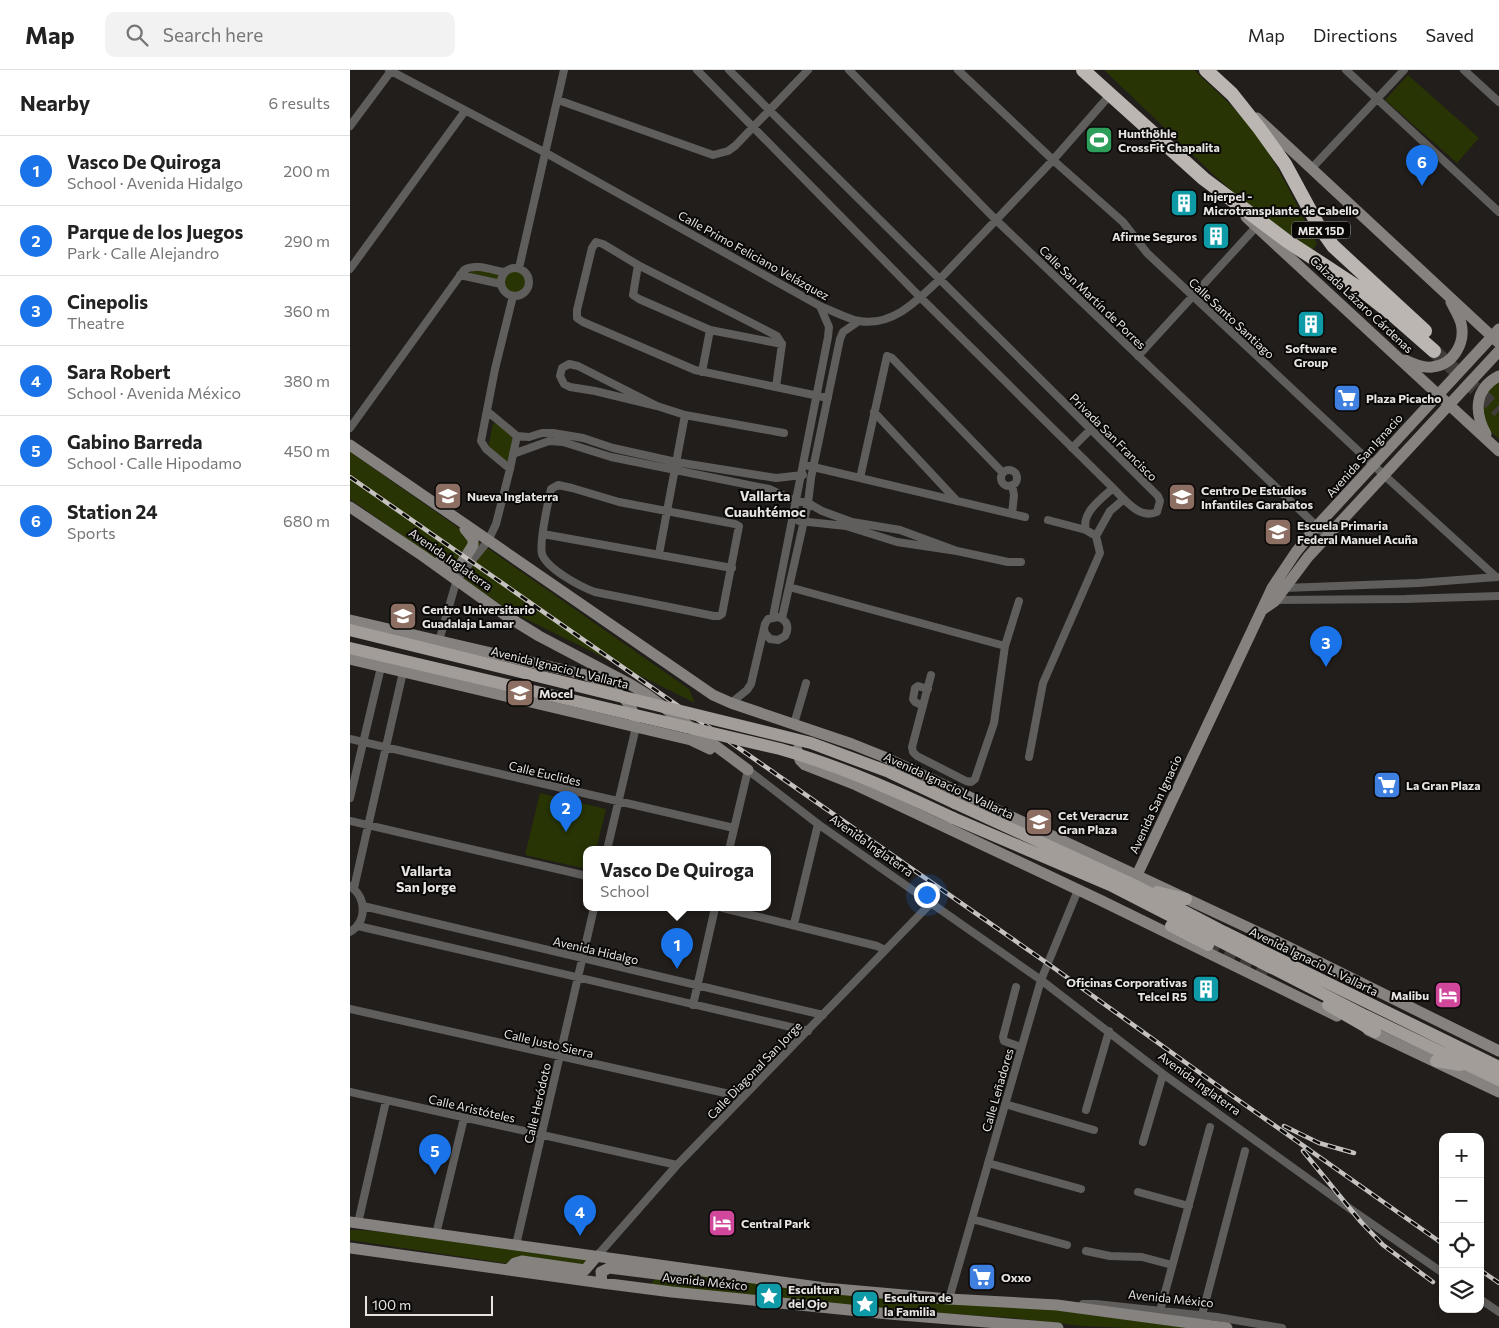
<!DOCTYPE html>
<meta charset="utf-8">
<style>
:root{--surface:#fff;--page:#f2f2f2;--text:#222;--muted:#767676;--line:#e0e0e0;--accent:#1a73e8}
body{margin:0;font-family:Commissioner,sans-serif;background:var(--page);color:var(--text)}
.controls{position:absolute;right:15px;bottom:15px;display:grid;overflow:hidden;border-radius:10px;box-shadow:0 2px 8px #0003}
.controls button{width:45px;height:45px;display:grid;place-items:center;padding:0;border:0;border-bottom:1px solid var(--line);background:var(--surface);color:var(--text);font:25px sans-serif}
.scale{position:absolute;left:15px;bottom:12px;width:128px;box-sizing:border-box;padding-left:5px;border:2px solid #e7e4e2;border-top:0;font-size:14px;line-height:18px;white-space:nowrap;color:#e7e4e2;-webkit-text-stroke:4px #0a0807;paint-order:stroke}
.you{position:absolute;left:576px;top:824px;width:18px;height:18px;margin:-12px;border:4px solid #fff;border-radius:50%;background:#1a73e8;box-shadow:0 0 0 8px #1a73e833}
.badge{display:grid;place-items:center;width:32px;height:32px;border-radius:50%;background:var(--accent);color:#fff;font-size:16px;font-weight:700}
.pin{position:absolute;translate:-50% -41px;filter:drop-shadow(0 1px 2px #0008)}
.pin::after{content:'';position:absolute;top:26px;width:18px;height:15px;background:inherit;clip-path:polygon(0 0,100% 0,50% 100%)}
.popup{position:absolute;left:233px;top:776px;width:188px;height:65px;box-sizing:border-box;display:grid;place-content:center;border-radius:10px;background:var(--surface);filter:drop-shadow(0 1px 4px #0005);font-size:16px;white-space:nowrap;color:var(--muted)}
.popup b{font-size:19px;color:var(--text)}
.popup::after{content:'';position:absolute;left:50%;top:100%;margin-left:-10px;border:10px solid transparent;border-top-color:var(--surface)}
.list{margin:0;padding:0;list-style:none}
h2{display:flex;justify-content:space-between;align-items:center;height:65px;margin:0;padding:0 20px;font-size:21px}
h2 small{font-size:16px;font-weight:400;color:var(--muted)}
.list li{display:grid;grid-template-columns:32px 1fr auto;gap:15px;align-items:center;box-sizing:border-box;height:70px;padding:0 20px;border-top:1px solid var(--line)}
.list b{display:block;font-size:19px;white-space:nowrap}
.list p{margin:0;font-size:16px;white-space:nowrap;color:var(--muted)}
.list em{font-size:16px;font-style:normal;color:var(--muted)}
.icon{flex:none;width:28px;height:28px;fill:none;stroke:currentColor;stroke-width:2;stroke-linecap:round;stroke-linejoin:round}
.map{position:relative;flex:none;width:1149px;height:1258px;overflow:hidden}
header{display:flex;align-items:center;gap:30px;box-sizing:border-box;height:70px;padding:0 25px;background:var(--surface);border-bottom:1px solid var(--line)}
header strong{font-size:24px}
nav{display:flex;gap:28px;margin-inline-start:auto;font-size:18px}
.search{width:350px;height:45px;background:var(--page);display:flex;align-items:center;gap:12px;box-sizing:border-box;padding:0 18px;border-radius:10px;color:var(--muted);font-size:19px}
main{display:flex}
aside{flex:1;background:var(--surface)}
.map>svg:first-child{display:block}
.green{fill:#283404}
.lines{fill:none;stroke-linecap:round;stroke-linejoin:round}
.primary-tunnel{stroke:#403c39;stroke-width:12;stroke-dasharray:12 6;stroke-linecap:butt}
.highway-tunnel{stroke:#403c39;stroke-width:14;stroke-dasharray:14 7;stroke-linecap:butt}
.street{stroke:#605e5c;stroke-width:8}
.secondary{stroke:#85827f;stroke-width:11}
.primary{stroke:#a29d99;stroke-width:12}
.highway{stroke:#bcb6b2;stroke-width:14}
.rail-casing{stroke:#c5c2c0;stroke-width:4.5}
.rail{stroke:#0a0807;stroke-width:2.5;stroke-dasharray:8;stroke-linecap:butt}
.primary-bridge{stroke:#a29d99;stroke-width:12}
.labels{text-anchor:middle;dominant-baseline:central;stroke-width:4;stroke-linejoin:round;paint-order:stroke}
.shield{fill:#0a0807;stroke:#a5a2a0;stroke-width:1}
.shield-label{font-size:11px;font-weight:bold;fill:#e7e4e2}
.poi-label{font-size:12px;font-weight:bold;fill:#e7e4e2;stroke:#0a0807;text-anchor:start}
.street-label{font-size:12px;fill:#e7e4e2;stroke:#0a0807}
.neighbourhood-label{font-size:14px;font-weight:bold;fill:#e7e4e2;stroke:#0a0807}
</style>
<header>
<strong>Map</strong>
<div class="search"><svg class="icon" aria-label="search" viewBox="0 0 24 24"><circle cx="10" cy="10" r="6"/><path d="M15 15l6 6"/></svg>Search here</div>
<nav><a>Map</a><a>Directions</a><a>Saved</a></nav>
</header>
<main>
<aside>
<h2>Nearby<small>6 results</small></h2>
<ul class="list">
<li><span class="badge">1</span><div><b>Vasco De Quiroga</b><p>School · Avenida Hidalgo</p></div><em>200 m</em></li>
<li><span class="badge">2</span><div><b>Parque de los Juegos</b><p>Park · Calle Alejandro</p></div><em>290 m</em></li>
<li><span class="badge">3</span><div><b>Cinepolis</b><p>Theatre</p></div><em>360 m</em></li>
<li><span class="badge">4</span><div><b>Sara Robert</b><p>School · Avenida México</p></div><em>380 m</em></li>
<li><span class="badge">5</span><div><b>Gabino Barreda</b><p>School · Calle Hipodamo</p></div><em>450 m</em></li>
<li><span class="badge">6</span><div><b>Station 24</b><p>Sports</p></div><em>680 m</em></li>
</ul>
</aside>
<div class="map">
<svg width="1149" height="1258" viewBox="0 0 1149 1258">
<rect width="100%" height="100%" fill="#221e1b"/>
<path class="green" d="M 754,0 L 844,0 C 865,20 888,40 905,63 C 930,97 947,137 967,174 L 962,180 L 902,138 L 866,107 Z
M 1058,5 L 1129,68 L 1107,93 L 1035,30 Z
M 125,198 C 133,200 146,204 154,203 C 164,202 164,194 176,204 C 180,214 175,229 161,224 C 155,223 155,216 150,213 C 142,208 128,207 119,204 Z
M 1149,309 L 1149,369 L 1137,358 L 1130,348 L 1133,326 Z
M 146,353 L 166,367 L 160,397 L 138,378 L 143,354 Z
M 0,382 L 339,619 L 345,633 L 160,541 L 0,429 Z
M 190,723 L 256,739 L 246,780 L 237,780 L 237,799 L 175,785 Z
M 0,1160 L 10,1160 L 56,1164 L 237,1189 L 236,1195 L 160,1194 L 0,1170 Z
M 347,1202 L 709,1237 L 842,1258 L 778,1258 L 732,1256 L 664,1248 L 528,1239 L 299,1217 L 307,1206 Z"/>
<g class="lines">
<path class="primary-tunnel" d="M 858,875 L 919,903"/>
<path class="highway-tunnel" d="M 1084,281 L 1149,341"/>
<path class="street" d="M 39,0 L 196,83 L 470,236 C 481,240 498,249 509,251 C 542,257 568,230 589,210 L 703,90 L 760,25
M 347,0 L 570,227 L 763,418 C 774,429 790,450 807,442 L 810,431 L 808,426 L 379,0
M 499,0 L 645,149 L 977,466
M 608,0 L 703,90 L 773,152 L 797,183 L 1034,405 L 1146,507
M 996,0 L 1149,142
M 1114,0 L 1149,32
M 208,30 L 363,85 L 378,81 L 385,76 L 458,0
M 0,56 L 41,1
M 961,99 L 1054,0
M 288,195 L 283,225 L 289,229 L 360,260 L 432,274
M151 212a14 14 0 1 1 28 0a14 14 0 1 1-28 0Z
M 169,198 L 214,0
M 0,199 L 115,41
M 110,205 L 151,214
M 788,286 L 906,157
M 352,302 L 360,260
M 426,317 L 432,274 L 427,266 L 288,195 L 253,174 L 246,172 L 242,178 L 227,240 L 227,248 L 233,252 L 345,300 L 478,328
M 307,336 L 228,296 L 219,294 L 212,298 L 210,306 L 214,314 L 220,317 L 245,321 L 307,336 L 335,345 L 434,363
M 137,341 L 167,366
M 524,342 L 607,431
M 0,358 L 114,200 C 125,193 142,200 154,202
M 167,366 L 179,367 L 192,363 L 203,363 L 233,368 L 263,378 L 326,392 L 426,408 L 453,405
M 722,378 L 741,359
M 163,384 L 199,371 L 213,372 L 261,387 L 419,419 L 445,431 L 458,433 L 472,441 L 502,452 L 550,460 L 607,481
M 459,396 L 675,447
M 160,399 L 136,379 L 131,371 L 145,299 L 163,226
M651 408a8 8 0 1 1 16 0a8 8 0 1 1-16 0Z
M 510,408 L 537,286 L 542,288 L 653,403
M 208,415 L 222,418 L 269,432 L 385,454 L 389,456 L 372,544 L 369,546 L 364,546 L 245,522 C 231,517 197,499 192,484 C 189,471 198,433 201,419 Z
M 662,415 L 664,425 L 662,444
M 449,451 L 496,456 L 547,472 L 607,481 L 658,492 L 671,492
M 736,460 C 731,443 751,429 763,418
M 193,464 L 382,498
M 746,466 L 760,441 L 774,429
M 309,484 L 335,345
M 439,517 L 655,576
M 934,518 L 1068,513 L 1147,507
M 922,530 L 1055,529 L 1149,526
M 423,547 L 478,267 L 479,257 L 470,236
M 432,548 L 458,433 L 461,408 L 490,269 L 493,262 L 509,251
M 89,571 L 107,509 L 138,471 L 146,454 L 160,399 L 167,366
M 581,605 L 562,677 L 563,682 L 567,686 L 616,711 L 621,712 L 625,709 L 644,653 L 655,576 L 669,531
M 381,633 L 397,620 L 401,614 L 415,554 L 418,549 L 428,547 C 437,550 440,557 435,566 L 428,570 L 420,569 L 415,563 L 414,559
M 573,636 L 565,632 L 563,629 L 565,618 L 568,616 L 578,619
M 444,654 L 456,613
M 0,669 L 384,758
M 679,687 L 693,613 L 750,483 L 746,466 L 736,460 L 698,450
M 0,728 L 31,597
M 0,751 L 237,806
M 257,780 L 286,657
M 379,780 L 398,700 L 468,754 L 691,910 L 813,1004 L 999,1138 L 1093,1203
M 4,818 L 53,602
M 13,836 L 473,945
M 373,838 L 527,876 L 535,880
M 444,854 L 468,754
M 8,856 L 458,961
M 0,862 C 17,851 17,828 0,816
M 666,917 L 653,967 L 654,971 L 671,977
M 343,935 L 365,838
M 0,939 L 393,1027
M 0,1022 L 327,1095
M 655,1034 L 744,1060
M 736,1040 L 759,961
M 793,1072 L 813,1004
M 638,1093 L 731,1119
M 788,1122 L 839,1136
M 622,1149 L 717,1175
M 8,1153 L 36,1031
M 86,1164 L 114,1048
M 166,1175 L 244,838
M 736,1181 L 760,1186 L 792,1187 L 822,1195
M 247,1186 L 327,1095 L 581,833
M 599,1229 L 691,910 L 728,820
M 1130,1229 L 1149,1242
M 733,1234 L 746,1234 L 867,1247 L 932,1258
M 810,1241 L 860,1057
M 852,1245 L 895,1081"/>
<path class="secondary" d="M 907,48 L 1149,273
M 896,147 L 1149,381
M 1055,290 C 1063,294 1073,298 1082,297 C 1103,295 1116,273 1111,253 C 1109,246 1104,238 1101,232
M 1136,364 C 1124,342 1124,319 1149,306
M 0,375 L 363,625 L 381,633 L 502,674 L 532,686 L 916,866 L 1149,981
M 0,437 L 73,486 L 158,547 L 189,566 L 278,613 L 296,624 L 398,700
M 89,492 L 103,497 L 110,496 L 123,475 L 123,469 L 115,459
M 912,540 L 925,531 L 958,487 L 1149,281
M 0,550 L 236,605 C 256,613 283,627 285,651
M 0,589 L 341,670 L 360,679
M 447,680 L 450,690 L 455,695 L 506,715 L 752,831 L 987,946
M 787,805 L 922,518 L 946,482 L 967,456 L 1149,259
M 1018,960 L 1149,1022
M 0,1152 L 475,1218 L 599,1229 L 707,1235 L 877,1258
M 0,1178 L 252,1213 L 322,1222 L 539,1244 L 708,1258
M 158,1200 L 165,1193 L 172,1191 L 235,1200 L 247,1186
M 252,1213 L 251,1202 L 259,1198 L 315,1205 L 334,1202"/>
<path class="primary" d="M 605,733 L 786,816 L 874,862 L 1149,997
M 603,748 L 760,815 L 1016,946 L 1149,1010
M 807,822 L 836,829
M 821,856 L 858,875
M 978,935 L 1025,962
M 1086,991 L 1110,995"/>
<path class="highway" d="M 733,0 L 854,109 L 937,171 L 1009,218 L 1043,245 L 1084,281
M 856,0 L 882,24 L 909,58 L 935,94 L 968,155 L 983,176 L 1075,261"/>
<g class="rail-casing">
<path id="rail" d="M 0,407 L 697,893 L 864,1013 L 1093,1174
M 934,1056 L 969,1073 L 1004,1083
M 953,1081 L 1011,1152 L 1033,1175 L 1083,1212
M 1130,1200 L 1149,1213"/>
</g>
<use href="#rail" class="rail"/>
<path class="primary-bridge" d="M 0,560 L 461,673 L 539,702 L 605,733
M 0,578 L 430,679 C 490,696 546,721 603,748"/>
</g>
<defs>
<g id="stadium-square" transform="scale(1.4375)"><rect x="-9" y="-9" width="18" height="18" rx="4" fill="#2e9e5b" stroke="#0a0807"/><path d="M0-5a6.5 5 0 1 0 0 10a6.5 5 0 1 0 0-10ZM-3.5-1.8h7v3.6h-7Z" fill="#fff"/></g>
<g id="building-square" transform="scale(1.4375)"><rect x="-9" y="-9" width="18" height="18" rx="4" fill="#0f9aa8" stroke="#0a0807"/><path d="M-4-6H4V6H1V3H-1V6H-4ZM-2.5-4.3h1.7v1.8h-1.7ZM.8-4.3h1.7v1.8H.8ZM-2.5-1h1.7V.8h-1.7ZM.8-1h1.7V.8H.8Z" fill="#fff"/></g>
<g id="supermarket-square" transform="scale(1.4375)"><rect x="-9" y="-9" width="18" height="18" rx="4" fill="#3f7fe0" stroke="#0a0807"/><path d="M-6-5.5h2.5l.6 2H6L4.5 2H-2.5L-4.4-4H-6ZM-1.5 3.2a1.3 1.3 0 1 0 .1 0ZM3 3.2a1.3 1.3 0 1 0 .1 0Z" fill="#fff"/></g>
<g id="school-square" transform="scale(1.4375)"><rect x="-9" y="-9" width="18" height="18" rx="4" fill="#8d6e63" stroke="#0a0807"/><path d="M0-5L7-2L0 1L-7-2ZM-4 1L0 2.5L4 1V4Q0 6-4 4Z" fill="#fff"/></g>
<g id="university-square" transform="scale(1.4375)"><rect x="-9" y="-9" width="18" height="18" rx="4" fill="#8d6e63" stroke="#0a0807"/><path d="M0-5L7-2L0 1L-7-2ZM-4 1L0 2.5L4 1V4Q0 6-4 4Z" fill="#fff"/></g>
<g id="hotel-square" transform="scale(1.4375)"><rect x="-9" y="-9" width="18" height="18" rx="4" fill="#d1479c" stroke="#0a0807"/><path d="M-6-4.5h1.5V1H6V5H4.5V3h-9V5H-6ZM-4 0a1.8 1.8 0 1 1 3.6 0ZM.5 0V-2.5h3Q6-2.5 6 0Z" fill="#fff"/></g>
<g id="sight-square" transform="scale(1.4375)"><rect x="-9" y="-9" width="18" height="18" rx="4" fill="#0f9aa8" stroke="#0a0807"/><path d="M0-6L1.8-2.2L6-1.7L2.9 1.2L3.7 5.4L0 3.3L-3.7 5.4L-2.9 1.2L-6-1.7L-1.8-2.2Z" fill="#fff"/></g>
</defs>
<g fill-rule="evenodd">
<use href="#stadium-square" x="749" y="70"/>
<use href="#building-square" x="834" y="133"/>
<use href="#building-square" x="866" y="166"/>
<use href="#building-square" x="961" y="254"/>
<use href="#supermarket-square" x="997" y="328"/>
<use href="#school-square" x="98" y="426"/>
<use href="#school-square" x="832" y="427"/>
<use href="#school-square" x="928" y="462"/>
<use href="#university-square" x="53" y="546"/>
<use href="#school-square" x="170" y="623"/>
<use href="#supermarket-square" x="1037" y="715"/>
<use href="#university-square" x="689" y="752"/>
<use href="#building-square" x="856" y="919"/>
<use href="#hotel-square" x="1098" y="925"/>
<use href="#hotel-square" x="372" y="1153"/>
<use href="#supermarket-square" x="632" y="1207"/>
<use href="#sight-square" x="419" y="1226"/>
<use href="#sight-square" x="515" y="1234"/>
</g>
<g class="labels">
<rect class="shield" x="942" y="151.5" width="58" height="17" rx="4"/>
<g class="shield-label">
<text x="971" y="160">MEX 15D</text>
</g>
<g class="poi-label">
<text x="768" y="63">Hunthöhle<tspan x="768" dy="14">CrossFit Chapalita</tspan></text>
<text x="853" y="126">Injerpel -<tspan x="853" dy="14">Microtransplante de Cabello</tspan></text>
<text x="847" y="166" text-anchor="end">Afirme Seguros</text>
<text x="961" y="278" text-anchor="middle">Software<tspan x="961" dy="14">Group</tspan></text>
<text x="1016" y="328">Plaza Picacho</text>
<text x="851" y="420">Centro De Estudios<tspan x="851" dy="14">Infantiles Garabatos</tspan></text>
<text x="117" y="426">Nueva Inglaterra</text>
<text x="947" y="455">Escuela Primaria<tspan x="947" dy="14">Federal Manuel Acuña</tspan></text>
<text x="72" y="539">Centro Universitario<tspan x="72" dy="14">Guadalaja Lamar</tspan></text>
<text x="189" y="623">Mocel</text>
<text x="1056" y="715">La Gran Plaza</text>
<text x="708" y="745">Cet Veracruz<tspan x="708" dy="14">Gran Plaza</tspan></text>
<text x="837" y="912" text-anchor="end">Oficinas Corporativas<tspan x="837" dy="14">Telcel R5</tspan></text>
<text x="1079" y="925" text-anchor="end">Malibu</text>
<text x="391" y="1153">Central Park</text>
<text x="651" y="1207">Oxxo</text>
<text x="438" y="1219">Escultura<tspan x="438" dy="14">del Ojo</tspan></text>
<text x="534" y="1227">Escultura de<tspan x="534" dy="14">la Familia</tspan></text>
</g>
<g class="street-label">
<text transform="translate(404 185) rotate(29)">Calle Primo Feliciano Velázquez</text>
<text transform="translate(743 227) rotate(44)">Calle San Martín de Porres</text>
<text transform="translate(1012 234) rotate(43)">Calzada Lázaro Cárdenas</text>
<text transform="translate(882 248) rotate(43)">Calle Santo Santiago</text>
<text transform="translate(764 367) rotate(45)">Privada San Francisco</text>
<text transform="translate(1014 385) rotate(-48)">Avenida San Ignacio</text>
<text transform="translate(101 489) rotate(35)">Avenida Inglaterra</text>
<text transform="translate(210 597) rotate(14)">Avenida Ignacio L. Vallarta</text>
<text transform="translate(195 703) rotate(13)">Calle Euclides</text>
<text transform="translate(599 715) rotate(25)">Avenida Ignacio L. Vallarta</text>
<text transform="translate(805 734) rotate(-65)">Avenida San Ignacio</text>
<text transform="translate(522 775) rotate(35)">Avenida Inglaterra</text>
<text transform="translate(246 880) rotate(13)">Avenida Hidalgo</text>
<text transform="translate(964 891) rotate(26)">Avenida Ignacio L. Vallarta</text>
<text transform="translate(199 973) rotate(13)">Calle Justo Sierra</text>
<text transform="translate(404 1000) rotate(-46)">Calle Diagonal San Jorge</text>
<text transform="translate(850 1013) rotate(36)">Avenida Inglaterra</text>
<text transform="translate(647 1020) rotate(-74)">Calle Leñadores</text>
<text transform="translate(187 1033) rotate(-77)">Calle Heródoto</text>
<text transform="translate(122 1038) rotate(13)">Calle Aristóteles</text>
<text transform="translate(355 1211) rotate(6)">Avenida México</text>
<text transform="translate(821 1228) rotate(6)">Avenida México</text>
</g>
<g class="neighbourhood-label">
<text x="415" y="425">Vallarta<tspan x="415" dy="16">Cuauhtémoc</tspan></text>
<text x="76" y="800">Vallarta<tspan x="76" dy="16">San Jorge</tspan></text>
</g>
</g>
</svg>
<div class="controls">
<button>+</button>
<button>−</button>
<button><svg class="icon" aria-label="locate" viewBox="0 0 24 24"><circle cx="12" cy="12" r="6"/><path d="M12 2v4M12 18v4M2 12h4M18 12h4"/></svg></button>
<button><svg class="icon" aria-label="layers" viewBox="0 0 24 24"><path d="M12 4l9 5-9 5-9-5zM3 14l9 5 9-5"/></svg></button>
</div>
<div class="scale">100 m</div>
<div class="you"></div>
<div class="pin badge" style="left:327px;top:899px">1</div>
<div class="popup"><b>Vasco De Quiroga</b>School</div>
<div class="pin badge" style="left:216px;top:762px">2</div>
<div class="pin badge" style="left:976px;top:597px">3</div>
<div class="pin badge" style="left:230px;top:1166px">4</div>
<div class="pin badge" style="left:85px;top:1105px">5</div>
<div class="pin badge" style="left:1072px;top:116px">6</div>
</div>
</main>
